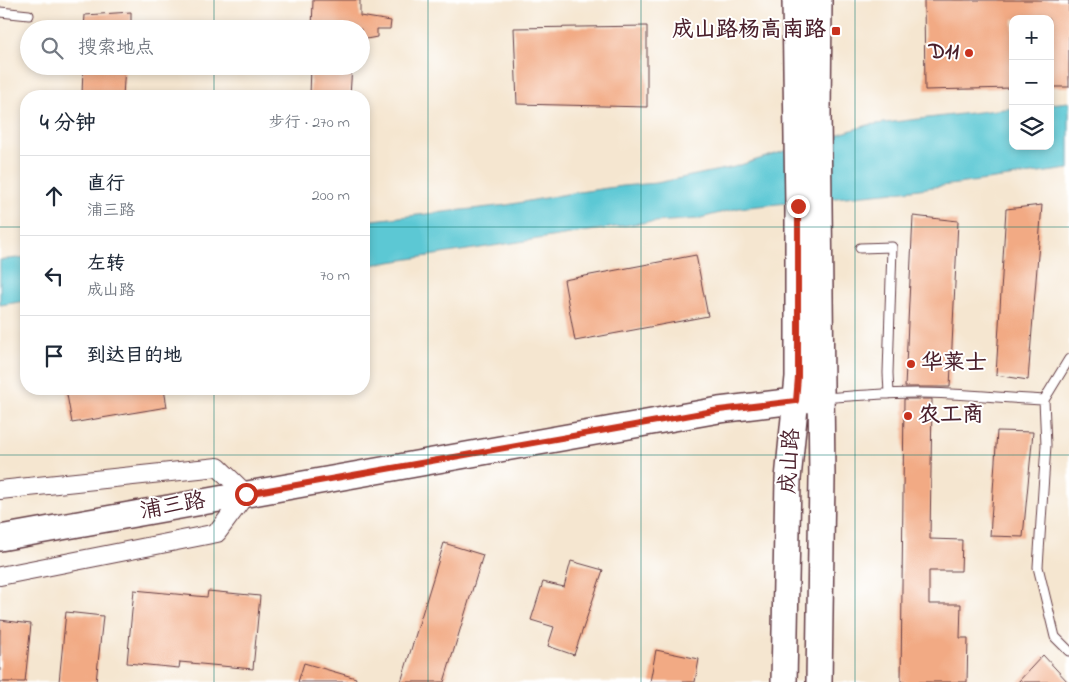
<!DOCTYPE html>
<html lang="zh">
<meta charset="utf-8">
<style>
:root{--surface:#fff;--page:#f2f2f3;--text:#1f2937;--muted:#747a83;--line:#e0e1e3}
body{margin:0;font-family:"Indie Flower","LXGW WenKai TC",sans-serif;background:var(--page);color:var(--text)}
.controls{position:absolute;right:15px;top:15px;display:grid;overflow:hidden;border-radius:10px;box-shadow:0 2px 8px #0003}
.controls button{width:45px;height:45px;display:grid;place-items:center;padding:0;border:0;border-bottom:1px solid var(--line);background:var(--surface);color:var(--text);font:25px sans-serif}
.stop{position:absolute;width:15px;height:15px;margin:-11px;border:4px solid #c8321e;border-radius:50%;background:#fff}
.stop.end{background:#c8321e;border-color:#fff;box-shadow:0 1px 5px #0008}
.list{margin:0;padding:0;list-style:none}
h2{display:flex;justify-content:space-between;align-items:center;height:65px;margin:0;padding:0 20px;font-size:21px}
h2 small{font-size:16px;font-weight:400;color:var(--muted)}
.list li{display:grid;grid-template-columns:32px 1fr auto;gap:15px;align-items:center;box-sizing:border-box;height:80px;padding:0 20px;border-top:1px solid var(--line)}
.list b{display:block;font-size:19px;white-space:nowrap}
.list p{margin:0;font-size:16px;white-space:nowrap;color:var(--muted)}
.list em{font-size:16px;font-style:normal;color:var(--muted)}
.icon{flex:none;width:28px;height:28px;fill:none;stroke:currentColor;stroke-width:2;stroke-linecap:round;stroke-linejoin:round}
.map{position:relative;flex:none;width:1069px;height:682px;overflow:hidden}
.search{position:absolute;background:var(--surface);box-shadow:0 2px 8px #0003;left:20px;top:20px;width:350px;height:55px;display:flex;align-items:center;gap:12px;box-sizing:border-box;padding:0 18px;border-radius:28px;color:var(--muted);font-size:19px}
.panel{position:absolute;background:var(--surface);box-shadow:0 2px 8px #0003;left:20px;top:90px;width:350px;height:305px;border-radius:20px}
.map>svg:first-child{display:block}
.water{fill:#5cc8d4;stroke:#537480}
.building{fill:#f2aa84}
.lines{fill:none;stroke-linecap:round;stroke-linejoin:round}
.service-casing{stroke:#643d44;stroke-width:11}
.minor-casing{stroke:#643d44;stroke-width:20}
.secondary-casing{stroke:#643d44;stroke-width:28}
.service{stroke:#fff;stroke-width:9}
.minor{stroke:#fff;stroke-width:18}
.secondary{stroke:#fff;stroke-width:25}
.route{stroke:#c8321e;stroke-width:6}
.grid{fill:none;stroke:#0f766e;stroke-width:1;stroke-opacity:0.55}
.poi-dot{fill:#c8321e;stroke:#fff;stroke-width:2}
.labels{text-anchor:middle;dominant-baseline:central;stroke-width:4;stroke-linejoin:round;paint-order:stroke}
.poi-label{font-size:22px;font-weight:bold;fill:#4a1f2b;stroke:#fff;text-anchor:end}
.street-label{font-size:22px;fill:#4a1f2b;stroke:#fff}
</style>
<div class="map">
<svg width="1069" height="682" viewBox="0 0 1069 682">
<rect width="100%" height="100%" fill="#fff"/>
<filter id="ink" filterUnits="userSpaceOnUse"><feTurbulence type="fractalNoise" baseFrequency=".02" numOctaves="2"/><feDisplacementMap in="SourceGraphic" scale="10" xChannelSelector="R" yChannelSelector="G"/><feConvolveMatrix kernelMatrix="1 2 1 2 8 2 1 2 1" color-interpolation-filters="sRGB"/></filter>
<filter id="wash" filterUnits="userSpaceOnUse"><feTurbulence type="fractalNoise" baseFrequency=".0096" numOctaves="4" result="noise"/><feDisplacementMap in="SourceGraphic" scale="20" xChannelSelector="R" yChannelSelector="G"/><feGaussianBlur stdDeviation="1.12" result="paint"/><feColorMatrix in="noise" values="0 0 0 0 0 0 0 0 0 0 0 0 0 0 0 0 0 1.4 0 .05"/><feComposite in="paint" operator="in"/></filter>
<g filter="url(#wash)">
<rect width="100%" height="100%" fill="#f5e6d0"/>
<path class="water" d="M 1069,102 L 1069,169 L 904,191 L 739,208 L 697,219 L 641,223 L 364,266 L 364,221 L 507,205 L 572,193 L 622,186 L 657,183 L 734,167 L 868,125 L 1013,108 L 1013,146 L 1050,146 L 1050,104 Z
M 26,257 L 26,301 L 0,305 L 0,260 Z"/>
<g id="blocks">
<path class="building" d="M 313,0 L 360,0 L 360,16 L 391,21 L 390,29 L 377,29 L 377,37 L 361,40 L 361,29 L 312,29 Z
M 924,0 L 1069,0 L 1069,87 L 1050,87 L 1050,19 L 1013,19 L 1013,88 L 925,90 Z
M 131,12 L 131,29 L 84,29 L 85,15 Z
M 647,26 L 647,107 L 517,104 L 514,28 Z
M 83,66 L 125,66 L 123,96 L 82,96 Z
M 311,66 L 352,66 L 350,96 L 310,96 Z
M 1042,205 L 1028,380 L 996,375 L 1006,209 Z
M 913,216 L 958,221 L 950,387 L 905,387 Z
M 696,255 L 708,316 L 575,341 L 564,280 Z
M 66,389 L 164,389 L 167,407 L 72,423 Z
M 904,399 L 932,399 L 930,539 L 962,540 L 961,571 L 929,571 L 929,604 L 961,604 L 960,638 L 968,638 L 967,682 L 901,682 Z
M 997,431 L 1033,432 L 1023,537 L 990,536 Z
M 444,543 L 483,555 L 444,682 L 401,682 Z
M 571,561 L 603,570 L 574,655 L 548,646 L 554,627 L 531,620 L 543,582 L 564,587 Z
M 134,590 L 207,597 L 208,591 L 260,596 L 253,669 L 180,662 L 179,668 L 127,663 Z
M 66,612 L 103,616 L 96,682 L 59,682 Z
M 0,620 L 31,624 L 25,682 L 0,682 Z
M 656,650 L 699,659 L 695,682 L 650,682 Z
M 1043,655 L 1068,682 L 1018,682 Z
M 304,663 L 356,678 L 355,682 L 298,682 Z"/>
</g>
</g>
<g filter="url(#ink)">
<use href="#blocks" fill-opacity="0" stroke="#643d44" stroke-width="1"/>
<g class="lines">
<g class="service-casing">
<path id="service" d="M 0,12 L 29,15
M 860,248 L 892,247 L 888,373 L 889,394
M 822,398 C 854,396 886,393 918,393 C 960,393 1002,398 1044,400 L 1046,445 L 1038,567 L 1055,637 L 1069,651
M 1044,400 L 1069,359"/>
</g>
<g class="minor-casing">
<path id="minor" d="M 0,490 L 218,467 L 246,494 L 217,533 L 0,576"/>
</g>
<g class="secondary-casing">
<path id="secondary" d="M 819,0 L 818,114 L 822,477 L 819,682
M 0,538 L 719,410 L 820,398
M 784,682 L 788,479 L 798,377 L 798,207 L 795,0"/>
</g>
<use href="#service" class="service"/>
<use href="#minor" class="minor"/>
<use href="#secondary" class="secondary"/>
</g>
</g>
<g class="lines" filter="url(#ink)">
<path class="route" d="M 246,494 L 719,410 L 796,401 L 798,377 L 798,206"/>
</g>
<path class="grid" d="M 214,0 L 214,29M 428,0 L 428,682M 641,0 L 641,682M 855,0 L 855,682M 214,66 L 214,96M 0,227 L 26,227M 364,227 L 1069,227M 214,389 L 214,682M 0,455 L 1069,455"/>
<g class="poi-dot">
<rect x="831" y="26" width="10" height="10" rx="2.5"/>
<circle cx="969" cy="53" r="5"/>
<circle cx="911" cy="364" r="5"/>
<circle cx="908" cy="416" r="5"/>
</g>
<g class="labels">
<g class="poi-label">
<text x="826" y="31">成山路杨高南路</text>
<text x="959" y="53">D11</text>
<text x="921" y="364" text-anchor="start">华莱士</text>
<text x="918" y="416" text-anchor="start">农工商</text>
</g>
<g class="street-label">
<text transform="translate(791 461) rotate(-86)">成山路</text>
<text transform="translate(173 507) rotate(-10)">浦三路</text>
</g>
</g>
</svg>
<div class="controls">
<button>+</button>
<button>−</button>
<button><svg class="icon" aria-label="layers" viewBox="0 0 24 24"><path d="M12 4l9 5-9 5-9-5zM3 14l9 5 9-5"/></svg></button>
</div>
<div class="stop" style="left:246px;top:494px"></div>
<div class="stop end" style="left:798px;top:206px"></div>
<div class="search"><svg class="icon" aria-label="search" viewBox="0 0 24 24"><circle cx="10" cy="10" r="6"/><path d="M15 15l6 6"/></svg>搜索地点</div>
<section class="panel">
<h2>4 分钟<small>步行 · 270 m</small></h2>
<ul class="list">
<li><svg class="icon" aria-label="ahead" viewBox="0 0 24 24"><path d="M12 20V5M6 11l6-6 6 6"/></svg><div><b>直行</b><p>浦三路</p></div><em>200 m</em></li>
<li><svg class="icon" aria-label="left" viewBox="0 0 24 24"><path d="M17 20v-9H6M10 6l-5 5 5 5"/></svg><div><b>左转</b><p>成山路</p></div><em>70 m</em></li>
<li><svg class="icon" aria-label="arrive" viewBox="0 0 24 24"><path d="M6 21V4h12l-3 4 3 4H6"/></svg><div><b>到达目的地</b></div></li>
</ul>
</section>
</div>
